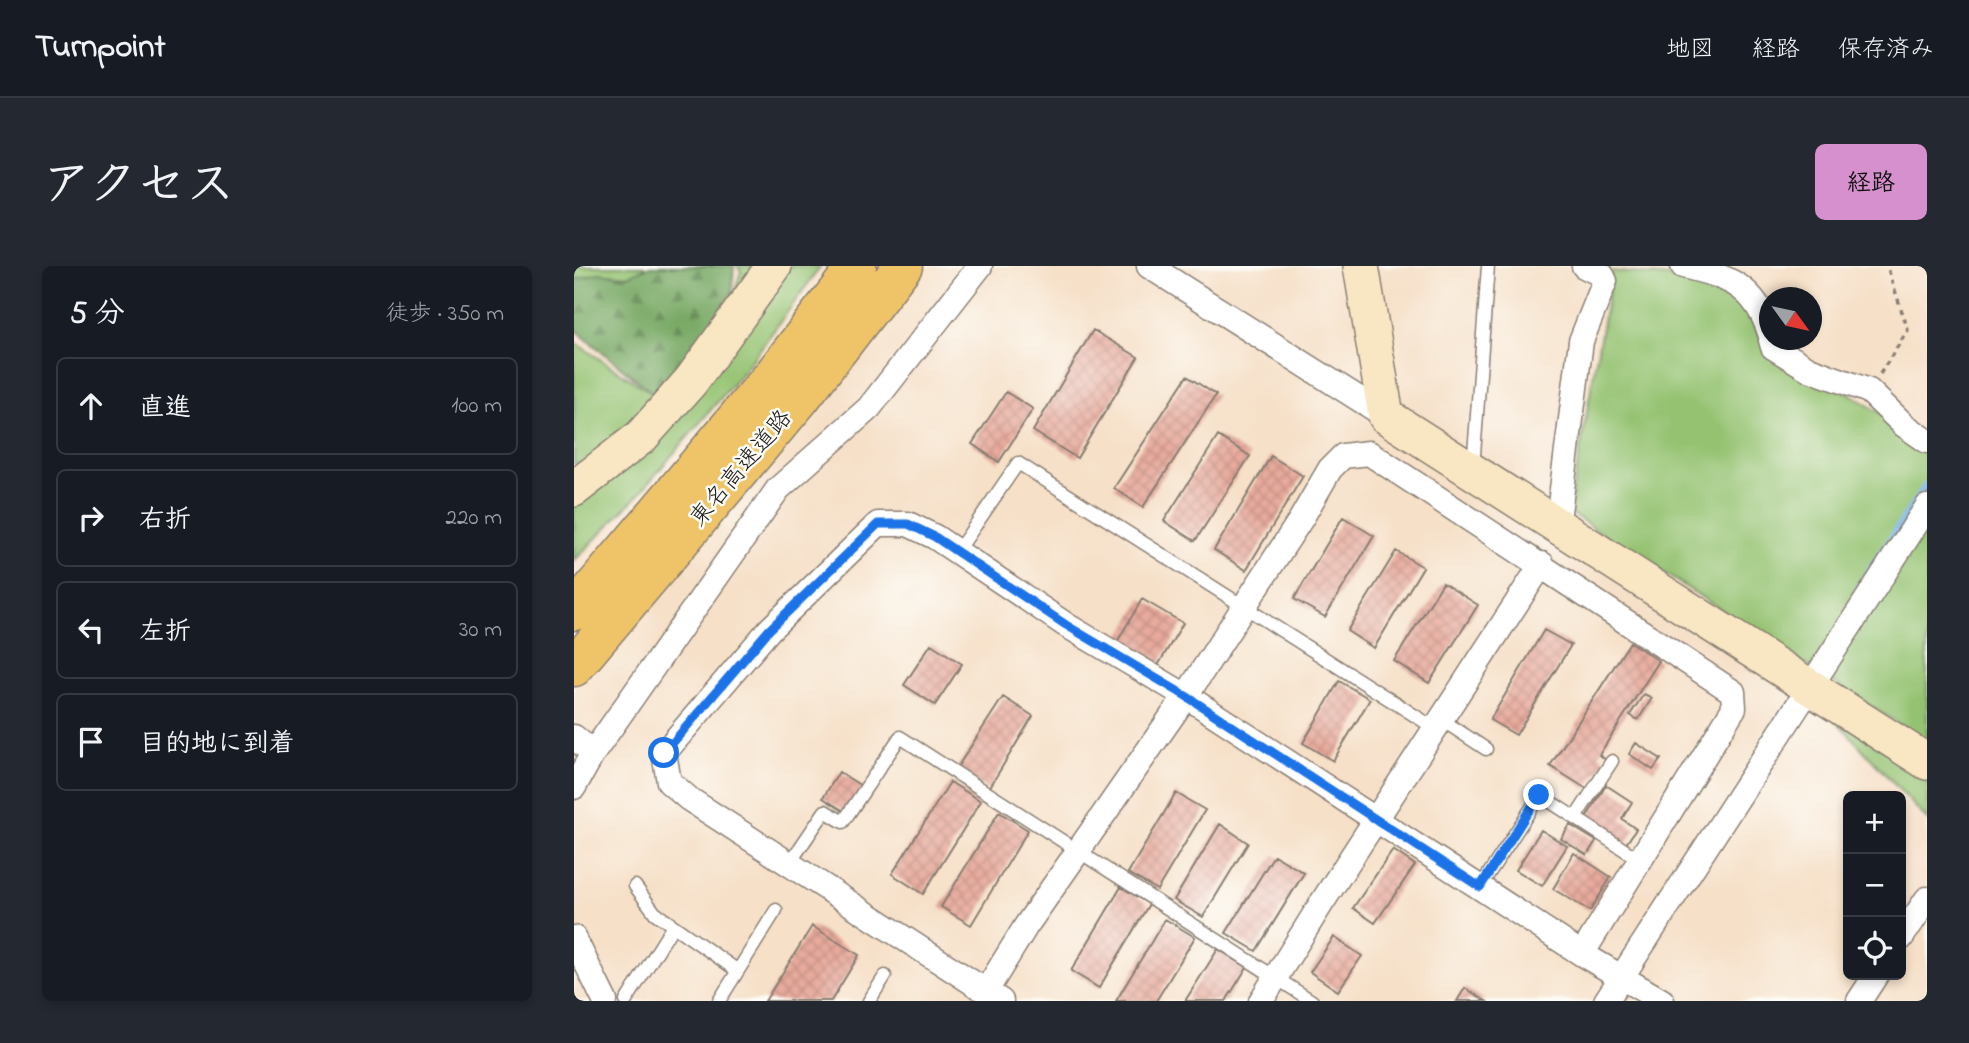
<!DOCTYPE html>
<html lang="ja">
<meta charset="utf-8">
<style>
:root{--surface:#171b24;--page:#242831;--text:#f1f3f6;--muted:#9ea1a6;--line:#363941;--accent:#d690ce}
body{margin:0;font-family:"Indie Flower","Klee One",sans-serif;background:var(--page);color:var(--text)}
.controls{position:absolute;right:21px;bottom:21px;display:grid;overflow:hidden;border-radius:10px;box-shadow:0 4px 10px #0003}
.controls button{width:63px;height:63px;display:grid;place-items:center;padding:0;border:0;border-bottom:2px solid var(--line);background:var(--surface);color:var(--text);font:35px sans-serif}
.compass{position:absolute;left:1185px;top:21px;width:63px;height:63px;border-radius:50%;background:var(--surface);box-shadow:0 4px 10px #0003;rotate:123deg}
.stop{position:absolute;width:21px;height:21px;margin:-16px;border:5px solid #1a73e8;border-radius:50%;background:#fff}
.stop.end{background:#1a73e8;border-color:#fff;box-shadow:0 2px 7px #0008}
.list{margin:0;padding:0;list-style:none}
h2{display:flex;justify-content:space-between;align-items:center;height:91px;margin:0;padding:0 28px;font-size:30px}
h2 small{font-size:23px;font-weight:400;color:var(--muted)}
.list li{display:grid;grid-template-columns:46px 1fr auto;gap:21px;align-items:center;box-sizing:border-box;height:98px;margin:0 14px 14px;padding:0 14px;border:2px solid var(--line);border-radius:10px}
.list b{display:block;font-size:26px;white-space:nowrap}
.list em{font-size:23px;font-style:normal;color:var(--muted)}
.icon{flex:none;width:38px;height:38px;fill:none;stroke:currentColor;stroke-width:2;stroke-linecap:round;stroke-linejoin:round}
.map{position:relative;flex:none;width:1353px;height:735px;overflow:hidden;border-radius:10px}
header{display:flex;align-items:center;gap:42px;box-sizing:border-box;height:98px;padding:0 35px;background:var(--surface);border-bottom:2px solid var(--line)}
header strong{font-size:33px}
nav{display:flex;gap:38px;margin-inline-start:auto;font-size:24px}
.intro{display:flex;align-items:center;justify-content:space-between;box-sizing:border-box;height:168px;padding:0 42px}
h1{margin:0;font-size:49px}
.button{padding:18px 32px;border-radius:10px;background:var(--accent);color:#111;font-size:24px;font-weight:700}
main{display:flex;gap:42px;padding:0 42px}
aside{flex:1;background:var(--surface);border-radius:10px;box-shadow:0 4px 10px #0003}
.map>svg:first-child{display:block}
.grass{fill:#94c271;stroke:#586f46;stroke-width:2}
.forest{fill:url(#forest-firs);stroke:#4a6240;stroke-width:2}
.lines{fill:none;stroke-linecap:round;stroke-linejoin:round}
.stream{stroke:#7fb6ee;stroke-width:6}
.building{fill:url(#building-cross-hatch)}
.lane-casing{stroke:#897e72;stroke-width:15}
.street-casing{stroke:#897e72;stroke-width:27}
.secondary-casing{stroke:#897e72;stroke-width:38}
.highway-casing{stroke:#897e72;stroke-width:41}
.path{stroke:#897e72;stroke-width:3.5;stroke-dasharray:5 5;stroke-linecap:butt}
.lane{stroke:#fff;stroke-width:12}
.street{stroke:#fff;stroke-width:24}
.secondary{stroke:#f9e7c3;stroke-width:35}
.highway{stroke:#efc469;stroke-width:38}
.route{stroke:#1a73e8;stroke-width:9}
.labels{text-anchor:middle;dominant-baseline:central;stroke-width:5;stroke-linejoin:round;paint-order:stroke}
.street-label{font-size:24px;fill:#1c1c1c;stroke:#fdfcf7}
</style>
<header>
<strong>Turnpoint</strong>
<nav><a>地図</a><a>経路</a><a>保存済み</a></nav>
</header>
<div class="intro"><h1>アクセス</h1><a class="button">経路</a></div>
<main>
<aside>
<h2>5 分<small>徒歩 · 350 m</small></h2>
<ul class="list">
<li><svg class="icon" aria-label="ahead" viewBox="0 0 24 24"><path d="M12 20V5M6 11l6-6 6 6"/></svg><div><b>直進</b></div><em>100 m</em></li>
<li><svg class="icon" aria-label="right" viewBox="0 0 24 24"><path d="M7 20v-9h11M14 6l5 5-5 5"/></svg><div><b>右折</b></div><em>220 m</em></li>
<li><svg class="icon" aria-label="left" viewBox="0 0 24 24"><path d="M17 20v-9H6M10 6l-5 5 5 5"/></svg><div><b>左折</b></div><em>30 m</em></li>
<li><svg class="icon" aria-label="arrive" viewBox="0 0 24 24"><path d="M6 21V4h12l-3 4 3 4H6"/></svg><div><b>目的地に到着</b></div></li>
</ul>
</aside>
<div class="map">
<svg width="1353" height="735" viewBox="0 0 1353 735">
<defs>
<pattern id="forest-firs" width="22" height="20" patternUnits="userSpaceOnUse" patternTransform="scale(1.75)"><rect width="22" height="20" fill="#77a863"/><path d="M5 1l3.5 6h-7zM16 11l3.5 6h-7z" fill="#618851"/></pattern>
<pattern id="building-cross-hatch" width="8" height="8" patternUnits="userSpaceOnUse" patternTransform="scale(1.75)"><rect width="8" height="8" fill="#e7aa9c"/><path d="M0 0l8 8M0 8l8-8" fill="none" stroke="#c69286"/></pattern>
</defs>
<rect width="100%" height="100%" fill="#fdfcf7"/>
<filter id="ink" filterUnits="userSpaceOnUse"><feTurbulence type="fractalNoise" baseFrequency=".0143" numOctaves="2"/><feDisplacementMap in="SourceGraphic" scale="14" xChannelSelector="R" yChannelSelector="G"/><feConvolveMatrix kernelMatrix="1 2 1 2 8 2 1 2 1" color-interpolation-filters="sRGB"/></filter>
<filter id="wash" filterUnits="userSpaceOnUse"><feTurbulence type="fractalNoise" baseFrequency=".00686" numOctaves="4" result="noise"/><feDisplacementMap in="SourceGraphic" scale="28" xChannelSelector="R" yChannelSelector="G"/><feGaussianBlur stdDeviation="1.57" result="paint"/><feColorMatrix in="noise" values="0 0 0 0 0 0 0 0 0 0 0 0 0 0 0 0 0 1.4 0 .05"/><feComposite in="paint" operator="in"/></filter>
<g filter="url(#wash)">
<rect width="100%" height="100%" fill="#f6e0c8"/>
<path class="grass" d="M 0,0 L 70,0 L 72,6 L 0,21 Z
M 163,0 L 247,0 L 170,105 L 65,228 L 0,295 L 0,204 L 10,197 L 0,198 L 0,76 L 85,132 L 17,194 L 36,183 L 146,75 L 167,5 Z
M 1038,5 L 1141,16 L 1169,36 L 1195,85 L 1272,125 L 1353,178 L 1353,476 L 995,246 Z
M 1259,451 L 1353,511 L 1353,554 Z"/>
<path class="forest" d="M 76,0 L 160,0 L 158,27 L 85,132 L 0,63 L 0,14 L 24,7 L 54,10 Z"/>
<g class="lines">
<path class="stream" d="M 1284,322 L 1353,217"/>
</g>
<g id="blocks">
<path class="building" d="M 519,64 L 564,91 L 503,192 L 459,165 Z
M 613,110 L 642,129 L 569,241 L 540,222 Z
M 432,126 L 459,143 L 425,196 L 398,178 Z
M 644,170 L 676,190 L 621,275 L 590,255 Z
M 697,190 L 729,210 L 672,304 L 640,284 Z
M 769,251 L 800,270 L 751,351 L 720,333 Z
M 822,285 L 849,301 L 800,382 L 773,365 Z
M 869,317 L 904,339 L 855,417 L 820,395 Z
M 568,333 L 609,357 L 583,401 L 543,376 Z
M 970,364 L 997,379 L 942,469 L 916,454 Z
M 1056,376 L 1085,395 L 1025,489 L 1032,494 L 1013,523 L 976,500 Z
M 357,378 L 388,398 L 361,439 L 330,419 Z
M 765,415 L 796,433 L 759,495 L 729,477 Z
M 1070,428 L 1078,432 L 1064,454 L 1056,449 Z
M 429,431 L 459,450 L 414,524 L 382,503 Z
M 1062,477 L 1087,493 L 1079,504 L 1055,488 Z
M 265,506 L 289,521 L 273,547 L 249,532 Z
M 376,516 L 407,535 L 349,628 L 318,608 Z
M 1032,519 L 1058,536 L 1048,553 L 1062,563 L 1052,578 L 1012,552 Z
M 602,527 L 631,544 L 583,624 L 554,607 Z
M 425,546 L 454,564 L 397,659 L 367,641 Z
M 646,558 L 674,577 L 629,651 L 600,634 Z
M 996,559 L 1022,575 L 1013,589 L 987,573 Z
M 967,564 L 993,580 L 968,620 L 942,604 Z
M 819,584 L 841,599 L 801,657 L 779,642 Z
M 1000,587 L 1037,611 L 1016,645 L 979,623 Z
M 700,589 L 730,607 L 682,685 L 652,667 Z
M 547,621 L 575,638 L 525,722 L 497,705 Z
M 591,653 L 621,671 L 582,735 L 542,735 Z
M 238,660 L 285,689 L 257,735 L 191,735 Z
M 760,671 L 788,690 L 764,725 L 736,706 Z
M 644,683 L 673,701 L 652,735 L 611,735 Z
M 891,722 L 912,735 L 883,735 Z"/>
</g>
</g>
<g filter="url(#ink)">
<use href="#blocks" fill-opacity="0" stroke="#897e72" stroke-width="2"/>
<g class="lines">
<g class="lane-casing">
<path id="lane" d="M 899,202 L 914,0
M 383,286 L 444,197 L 862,463
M 868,454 L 912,483
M 1001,552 L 1038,495
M 215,598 L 251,545 L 269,556 L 326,471 L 738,735
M 61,620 L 81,647 L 164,705
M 906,621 L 966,529 L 1066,594
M 52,735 L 99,660
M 145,735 L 202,644
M 295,735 L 311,710"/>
</g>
<g class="street-casing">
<path id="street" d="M 575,0 L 812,150
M 1109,0 C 1154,11 1181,19 1196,67
M 1197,74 L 1199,81 L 1235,103 L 1295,125 L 1330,159 L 1353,175
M 983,262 L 1007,75 L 1031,15 L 1028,9 L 1010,0
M 0,471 L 19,487
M 0,521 L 19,487 L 204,223 L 295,142 L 406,0
M 0,672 L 31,735
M 1327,672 L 1353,633
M 412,725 L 452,660 L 612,430 L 727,253 L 756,203 L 769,190 L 795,187 L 1159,426 L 1160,442 L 1008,688
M 427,735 L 115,533 L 95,516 L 90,487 L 195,364 L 304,258 L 334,258 L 361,271 L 492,359 L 612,430 L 1008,688 L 1088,735
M 687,735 L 747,638 L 968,298
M 1032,735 L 1353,241
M 1285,735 L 1302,709"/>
</g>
<g class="secondary-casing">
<path id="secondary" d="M 787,0 L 812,150 L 1353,496
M 0,223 L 67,171 L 117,115 L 200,0"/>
</g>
<g class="highway-casing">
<path id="highway" d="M 0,345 L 199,109 L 283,0
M 0,401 L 227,132 L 329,0"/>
</g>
<path class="path" d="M 1306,108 L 1334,64 L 1313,0"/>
<use href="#lane" class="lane"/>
<use href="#street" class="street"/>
<use href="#secondary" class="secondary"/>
<use href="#highway" class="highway"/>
</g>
</g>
<g class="lines" filter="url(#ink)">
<path class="route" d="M 90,487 L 195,364 L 304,258 L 334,258 L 361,271 L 492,359 L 612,430 L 906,621 L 965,529"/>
</g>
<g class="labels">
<g class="street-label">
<text transform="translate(168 203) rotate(-50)">東名高速道路</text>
</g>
</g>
</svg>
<div class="controls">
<button>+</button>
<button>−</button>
<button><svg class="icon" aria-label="locate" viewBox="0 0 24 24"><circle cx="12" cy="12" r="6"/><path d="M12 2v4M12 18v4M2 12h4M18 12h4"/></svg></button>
</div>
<svg class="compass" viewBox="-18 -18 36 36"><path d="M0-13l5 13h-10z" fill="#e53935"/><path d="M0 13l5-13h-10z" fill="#9ea1a6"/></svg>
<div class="stop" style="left:90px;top:487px"></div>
<div class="stop end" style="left:965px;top:529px"></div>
</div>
</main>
